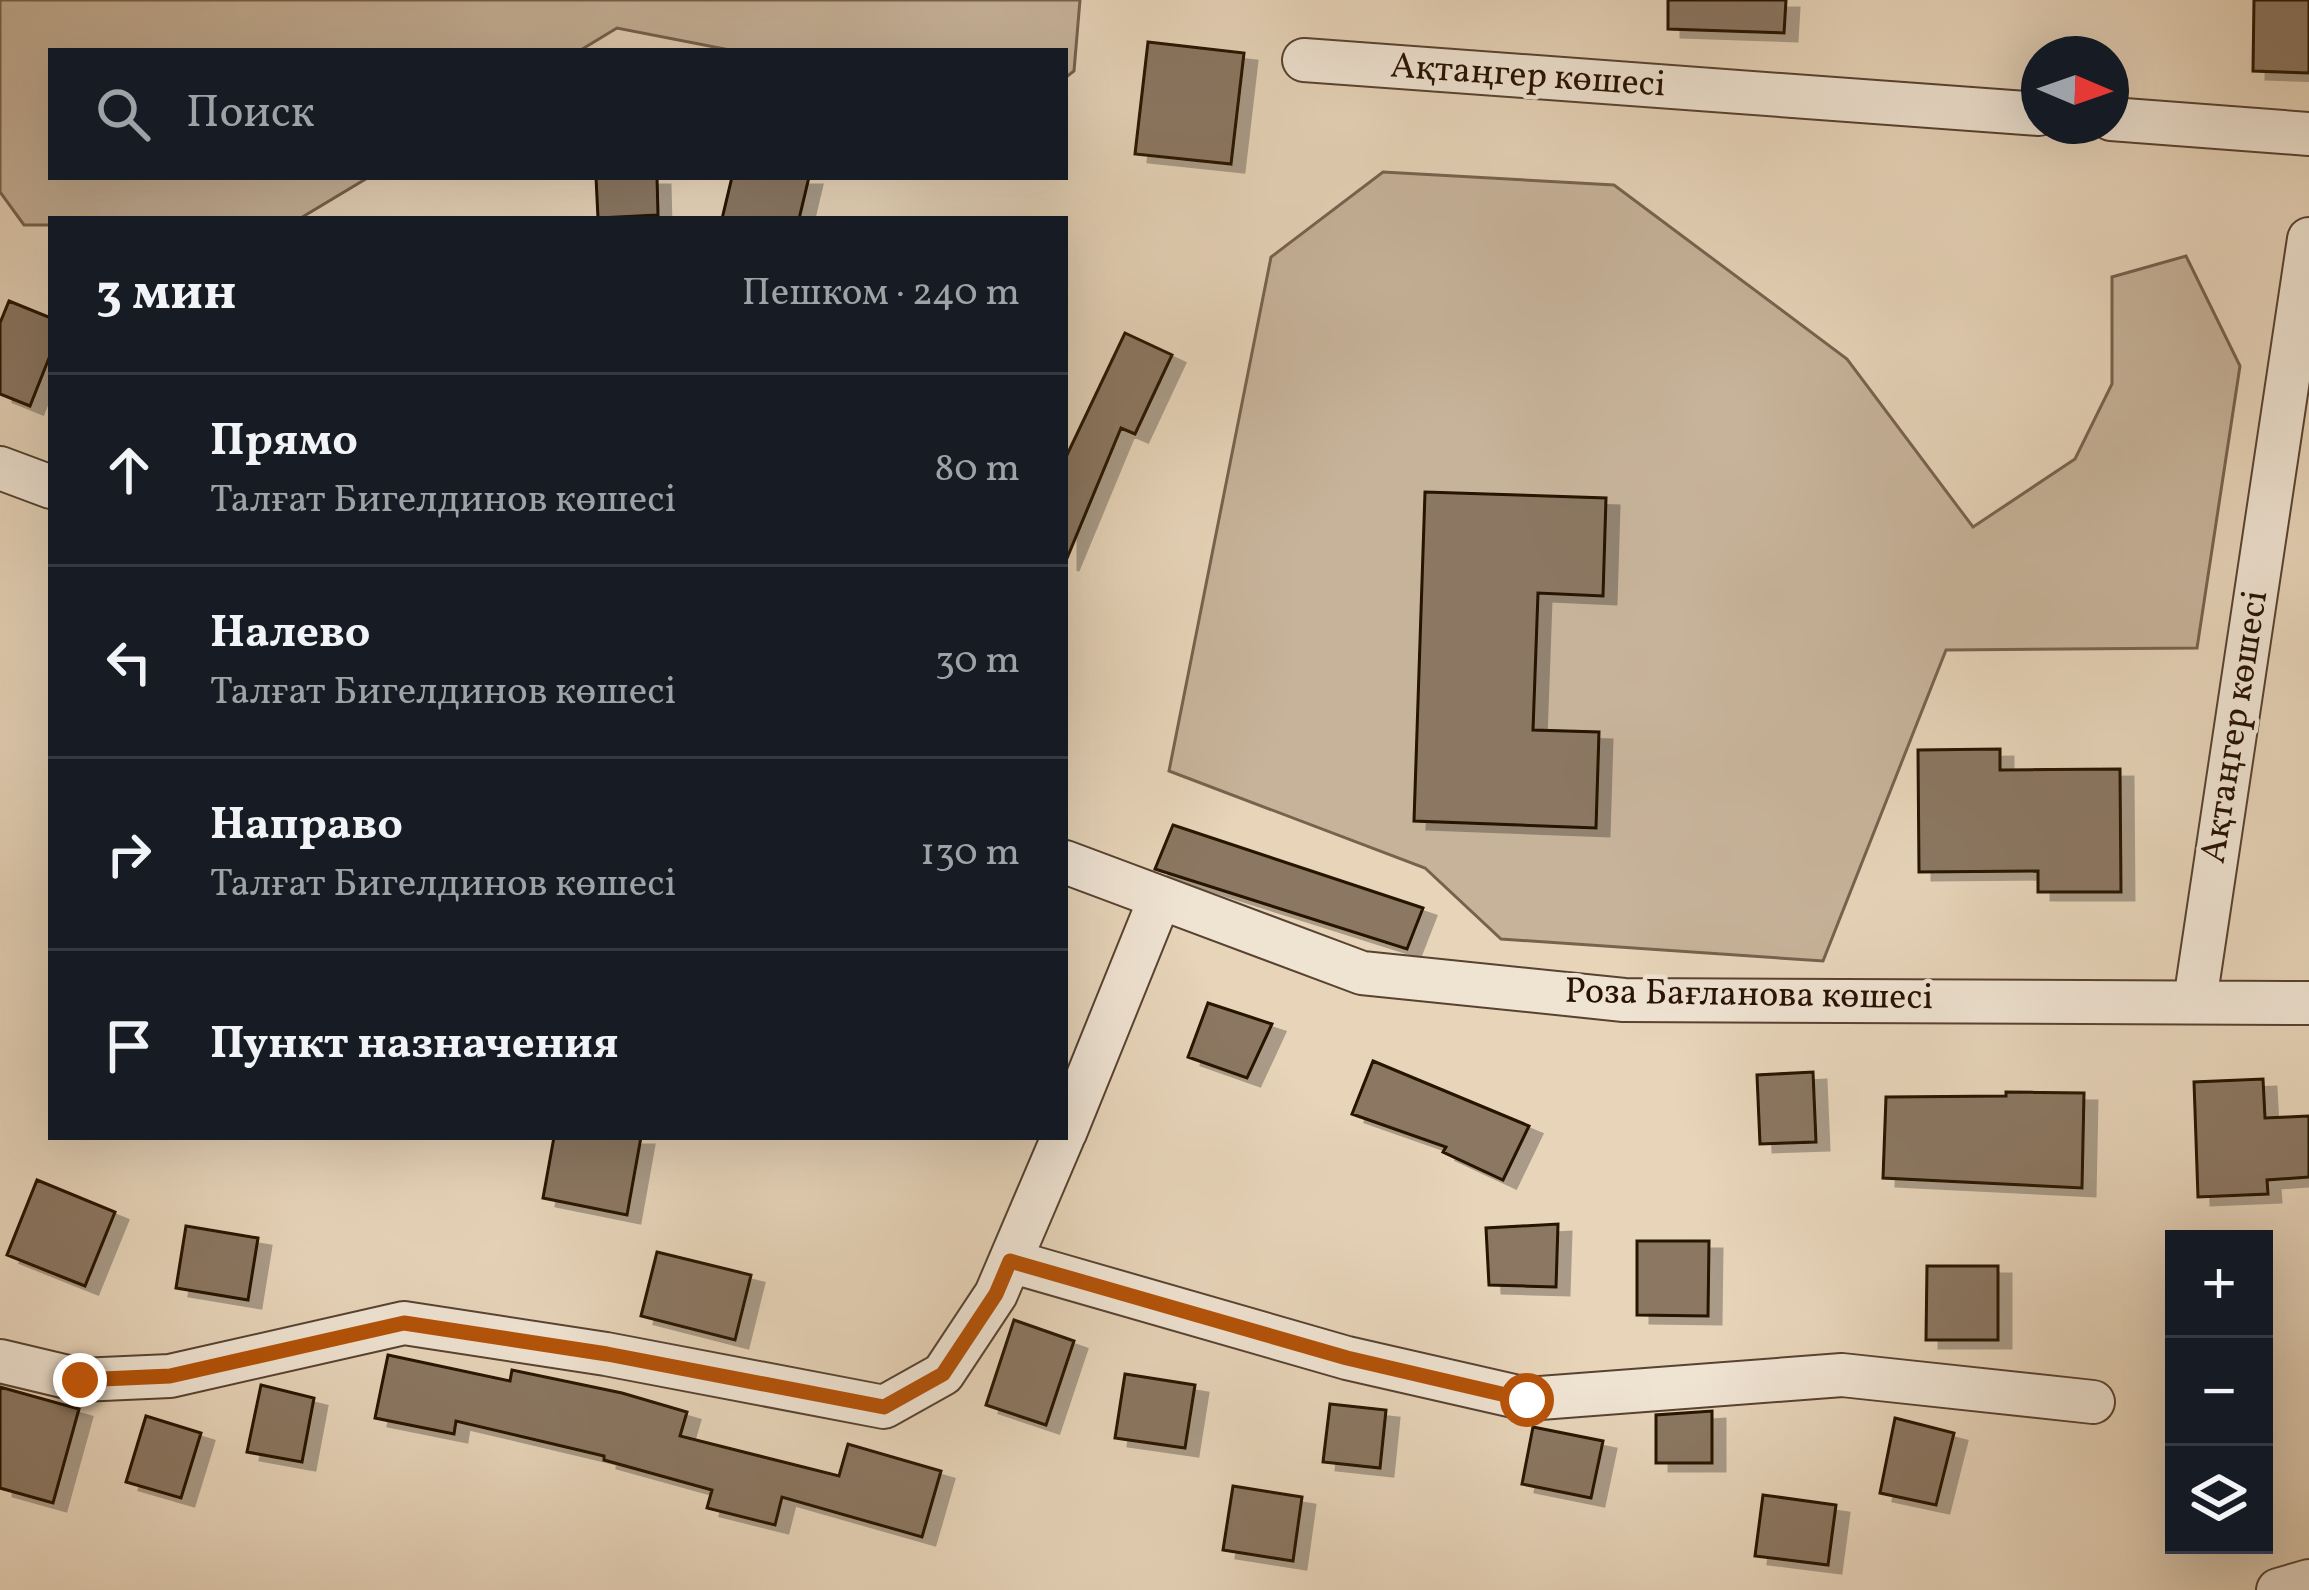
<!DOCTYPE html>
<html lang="ru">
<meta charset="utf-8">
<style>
:root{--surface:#171b24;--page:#242831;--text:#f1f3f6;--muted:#9ea1a6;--line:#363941}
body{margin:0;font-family:Vollkorn,serif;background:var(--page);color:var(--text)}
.controls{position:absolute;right:36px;bottom:36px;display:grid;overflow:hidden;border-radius:0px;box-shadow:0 12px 48px #0002}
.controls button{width:108px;height:108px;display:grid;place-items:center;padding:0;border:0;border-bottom:3px solid var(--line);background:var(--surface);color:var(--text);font:60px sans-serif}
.compass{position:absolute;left:2021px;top:36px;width:108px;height:108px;border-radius:50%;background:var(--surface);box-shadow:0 12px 48px #0002;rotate:92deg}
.stop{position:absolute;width:36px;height:36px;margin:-27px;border:9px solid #b45309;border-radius:50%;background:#fff}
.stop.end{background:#b45309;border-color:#fff;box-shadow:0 3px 12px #0008}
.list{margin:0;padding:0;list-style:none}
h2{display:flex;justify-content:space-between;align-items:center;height:156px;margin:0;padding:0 48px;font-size:51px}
h2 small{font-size:39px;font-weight:400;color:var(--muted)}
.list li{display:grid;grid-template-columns:78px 1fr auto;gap:36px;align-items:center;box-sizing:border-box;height:192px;padding:0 48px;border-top:3px solid var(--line)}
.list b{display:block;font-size:45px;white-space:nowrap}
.list p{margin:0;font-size:39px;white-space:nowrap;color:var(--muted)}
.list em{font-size:39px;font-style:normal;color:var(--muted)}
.icon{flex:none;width:66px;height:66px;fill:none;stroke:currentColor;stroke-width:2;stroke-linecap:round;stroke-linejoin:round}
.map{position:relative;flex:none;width:2309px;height:1590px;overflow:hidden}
.search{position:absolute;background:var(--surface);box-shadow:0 12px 48px #0002;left:48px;top:48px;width:1020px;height:132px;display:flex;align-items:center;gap:30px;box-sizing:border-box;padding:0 42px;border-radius:0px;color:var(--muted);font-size:45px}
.panel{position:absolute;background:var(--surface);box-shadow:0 12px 48px #0002;left:48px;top:216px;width:1020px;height:924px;border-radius:0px}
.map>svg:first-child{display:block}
.green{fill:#c7b39a;stroke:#78624e;stroke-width:3}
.building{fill:#8b7762;stroke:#281203;stroke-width:3;filter:url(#shadow)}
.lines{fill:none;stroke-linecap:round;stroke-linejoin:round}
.minor-casing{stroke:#584230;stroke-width:46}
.minor{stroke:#efe3d2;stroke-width:42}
.route{stroke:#b45309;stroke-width:15}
.labels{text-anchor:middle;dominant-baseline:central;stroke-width:9;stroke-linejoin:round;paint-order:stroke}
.street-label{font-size:36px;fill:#281203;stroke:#efe3d2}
</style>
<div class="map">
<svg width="2309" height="1590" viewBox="0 0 2309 1590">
<defs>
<filter id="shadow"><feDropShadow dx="13" dy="8" stdDeviation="0" flood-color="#0004"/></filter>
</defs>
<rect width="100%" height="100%" fill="#e7d4b9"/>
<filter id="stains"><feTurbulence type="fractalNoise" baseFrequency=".00167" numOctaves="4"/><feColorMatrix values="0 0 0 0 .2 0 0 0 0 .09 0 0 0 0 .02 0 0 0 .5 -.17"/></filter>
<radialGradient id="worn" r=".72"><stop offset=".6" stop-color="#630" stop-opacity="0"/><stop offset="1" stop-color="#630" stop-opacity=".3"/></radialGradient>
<path class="green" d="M 0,0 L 1080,0 L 1074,71 L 1065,78 L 1065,51 L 735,51 L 617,28 L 579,51 L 51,51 L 51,177 L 369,177 L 299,219 L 51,219 L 51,225 L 24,225 L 0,192 Z
M 1383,172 L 1614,185 L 1847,359 L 1973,527 L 2075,459 L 2112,384 L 2112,277 L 2186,256 L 2240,366 L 2197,648 L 1946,650 L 1823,961 L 1501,939 L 1425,868 L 1169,771 L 1271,257 Z"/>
<path class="building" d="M 1668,0 L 1786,0 L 1784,33 L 1668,29 Z
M 2254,0 L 2309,0 L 2309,73 L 2253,71 Z
M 1148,42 L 1244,53 L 1231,164 L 1135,154 Z
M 596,177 L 657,177 L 658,215 L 598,218 Z
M 732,177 L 809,177 L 799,219 L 722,219 Z
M 9,301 L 51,318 L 51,353 L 30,406 L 0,394 L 0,323 Z
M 1125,333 L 1172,355 L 1135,434 L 1121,428 L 1065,563 L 1065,459 Z
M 1425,492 L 1606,498 L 1603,596 L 1538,593 L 1533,730 L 1599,732 L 1596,828 L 1414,821 Z
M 2000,749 L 2000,770 L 2120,769 L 2121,892 L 2038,892 L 2038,871 L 1919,872 L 1918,750 Z
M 1173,825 L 1423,908 L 1407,949 L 1155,869 Z
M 1208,1003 L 1272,1024 L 1247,1078 L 1188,1057 Z
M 1373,1061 L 1529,1126 L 1503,1180 L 1443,1152 L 1446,1147 L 1352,1114 Z
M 1813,1072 L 1816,1142 L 1760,1144 L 1757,1075 Z
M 2263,1079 L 2265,1118 L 2309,1116 L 2309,1177 L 2267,1180 L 2268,1194 L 2198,1197 L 2194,1082 Z
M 2006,1092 L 2084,1093 L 2082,1188 L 1883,1178 L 1886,1097 L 2006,1096 Z
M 554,1137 L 641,1137 L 627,1215 L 543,1198 Z
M 37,1180 L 115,1212 L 85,1286 L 7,1255 Z
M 1558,1224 L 1556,1287 L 1489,1285 L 1486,1228 Z
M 186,1226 L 258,1238 L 248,1300 L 176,1288 Z
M 1637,1241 L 1709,1241 L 1708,1316 L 1637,1315 Z
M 657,1252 L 751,1275 L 735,1340 L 641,1316 Z
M 1927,1266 L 1998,1266 L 1998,1340 L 1926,1340 Z
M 1014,1320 L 1074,1341 L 1046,1425 L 986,1405 Z
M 388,1355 L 510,1381 L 512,1370 L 622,1393 L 687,1412 L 680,1436 L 839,1476 L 848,1444 L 941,1471 L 922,1537 L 782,1497 L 775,1525 L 707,1508 L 712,1490 L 604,1460 L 604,1456 L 456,1421 L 454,1434 L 375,1418 Z
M 1125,1374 L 1195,1385 L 1185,1448 L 1115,1438 Z
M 261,1385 L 314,1398 L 302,1462 L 247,1452 Z
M 0,1387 L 79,1409 L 53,1503 L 0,1488 Z
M 1330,1404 L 1386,1410 L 1380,1468 L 1323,1462 Z
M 1712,1411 L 1712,1463 L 1656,1463 L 1656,1415 Z
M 146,1416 L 201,1433 L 181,1498 L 126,1482 Z
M 1895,1418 L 1954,1433 L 1936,1505 L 1880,1493 Z
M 1533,1427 L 1603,1441 L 1591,1498 L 1522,1484 Z
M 1233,1486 L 1302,1497 L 1293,1561 L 1223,1550 Z
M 1763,1495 L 1836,1505 L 1828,1565 L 1755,1556 Z"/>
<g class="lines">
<g class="minor-casing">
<path id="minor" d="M 1304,60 L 2039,114
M 2111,119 L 2309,134
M 0,468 L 51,487
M 1065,862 L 1362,973 L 1624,1000 L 2309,1003
M 2195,1001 L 2309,239
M 1065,1133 L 1160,898
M 1010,1261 L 1347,1358 L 1527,1399 L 1842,1375 L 2093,1402
M 0,1361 L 80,1380 L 170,1376 L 404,1323 L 606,1354 L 884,1407 L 943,1374 L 996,1294 L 1063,1137
M 2278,1590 L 2309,1581"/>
</g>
<use href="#minor" class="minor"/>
</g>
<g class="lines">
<path class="route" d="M 80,1380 L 170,1376 L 404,1323 L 607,1354 L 884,1407 L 943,1374 L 996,1294 L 1010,1261 L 1347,1358 L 1527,1400"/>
</g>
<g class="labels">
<g class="street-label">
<text transform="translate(1528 77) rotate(4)">Ақтаңгер көшесі</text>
<text transform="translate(2236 727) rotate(-81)">Ақтаңгер көшесі</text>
<text transform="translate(1749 996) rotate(1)">Роза Бағланова көшесі</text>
</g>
</g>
<rect width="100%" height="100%" filter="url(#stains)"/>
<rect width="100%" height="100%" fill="url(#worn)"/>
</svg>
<div class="controls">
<button>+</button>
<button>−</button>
<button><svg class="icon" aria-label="layers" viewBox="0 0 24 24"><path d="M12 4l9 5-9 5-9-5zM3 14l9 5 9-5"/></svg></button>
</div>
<svg class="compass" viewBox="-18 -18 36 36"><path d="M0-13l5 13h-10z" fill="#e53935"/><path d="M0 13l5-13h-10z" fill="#9ea1a6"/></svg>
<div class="stop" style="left:1527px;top:1400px"></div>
<div class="stop end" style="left:80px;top:1380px"></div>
<div class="search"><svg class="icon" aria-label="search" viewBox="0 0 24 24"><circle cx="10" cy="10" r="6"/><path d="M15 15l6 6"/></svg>Поиск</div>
<section class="panel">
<h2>3 мин<small>Пешком · 240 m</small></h2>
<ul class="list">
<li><svg class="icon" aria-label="ahead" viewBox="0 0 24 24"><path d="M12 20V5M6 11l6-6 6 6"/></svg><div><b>Прямо</b><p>Талғат Бигелдинов көшесі</p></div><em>80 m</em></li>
<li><svg class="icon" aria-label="left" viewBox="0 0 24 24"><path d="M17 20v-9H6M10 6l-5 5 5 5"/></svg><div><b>Налево</b><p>Талғат Бигелдинов көшесі</p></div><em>30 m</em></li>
<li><svg class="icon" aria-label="right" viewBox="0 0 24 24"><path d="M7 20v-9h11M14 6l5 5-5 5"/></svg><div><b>Направо</b><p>Талғат Бигелдинов көшесі</p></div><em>130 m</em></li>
<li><svg class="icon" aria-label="arrive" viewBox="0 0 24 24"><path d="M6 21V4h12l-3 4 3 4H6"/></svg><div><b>Пункт назначения</b></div></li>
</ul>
</section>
</div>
